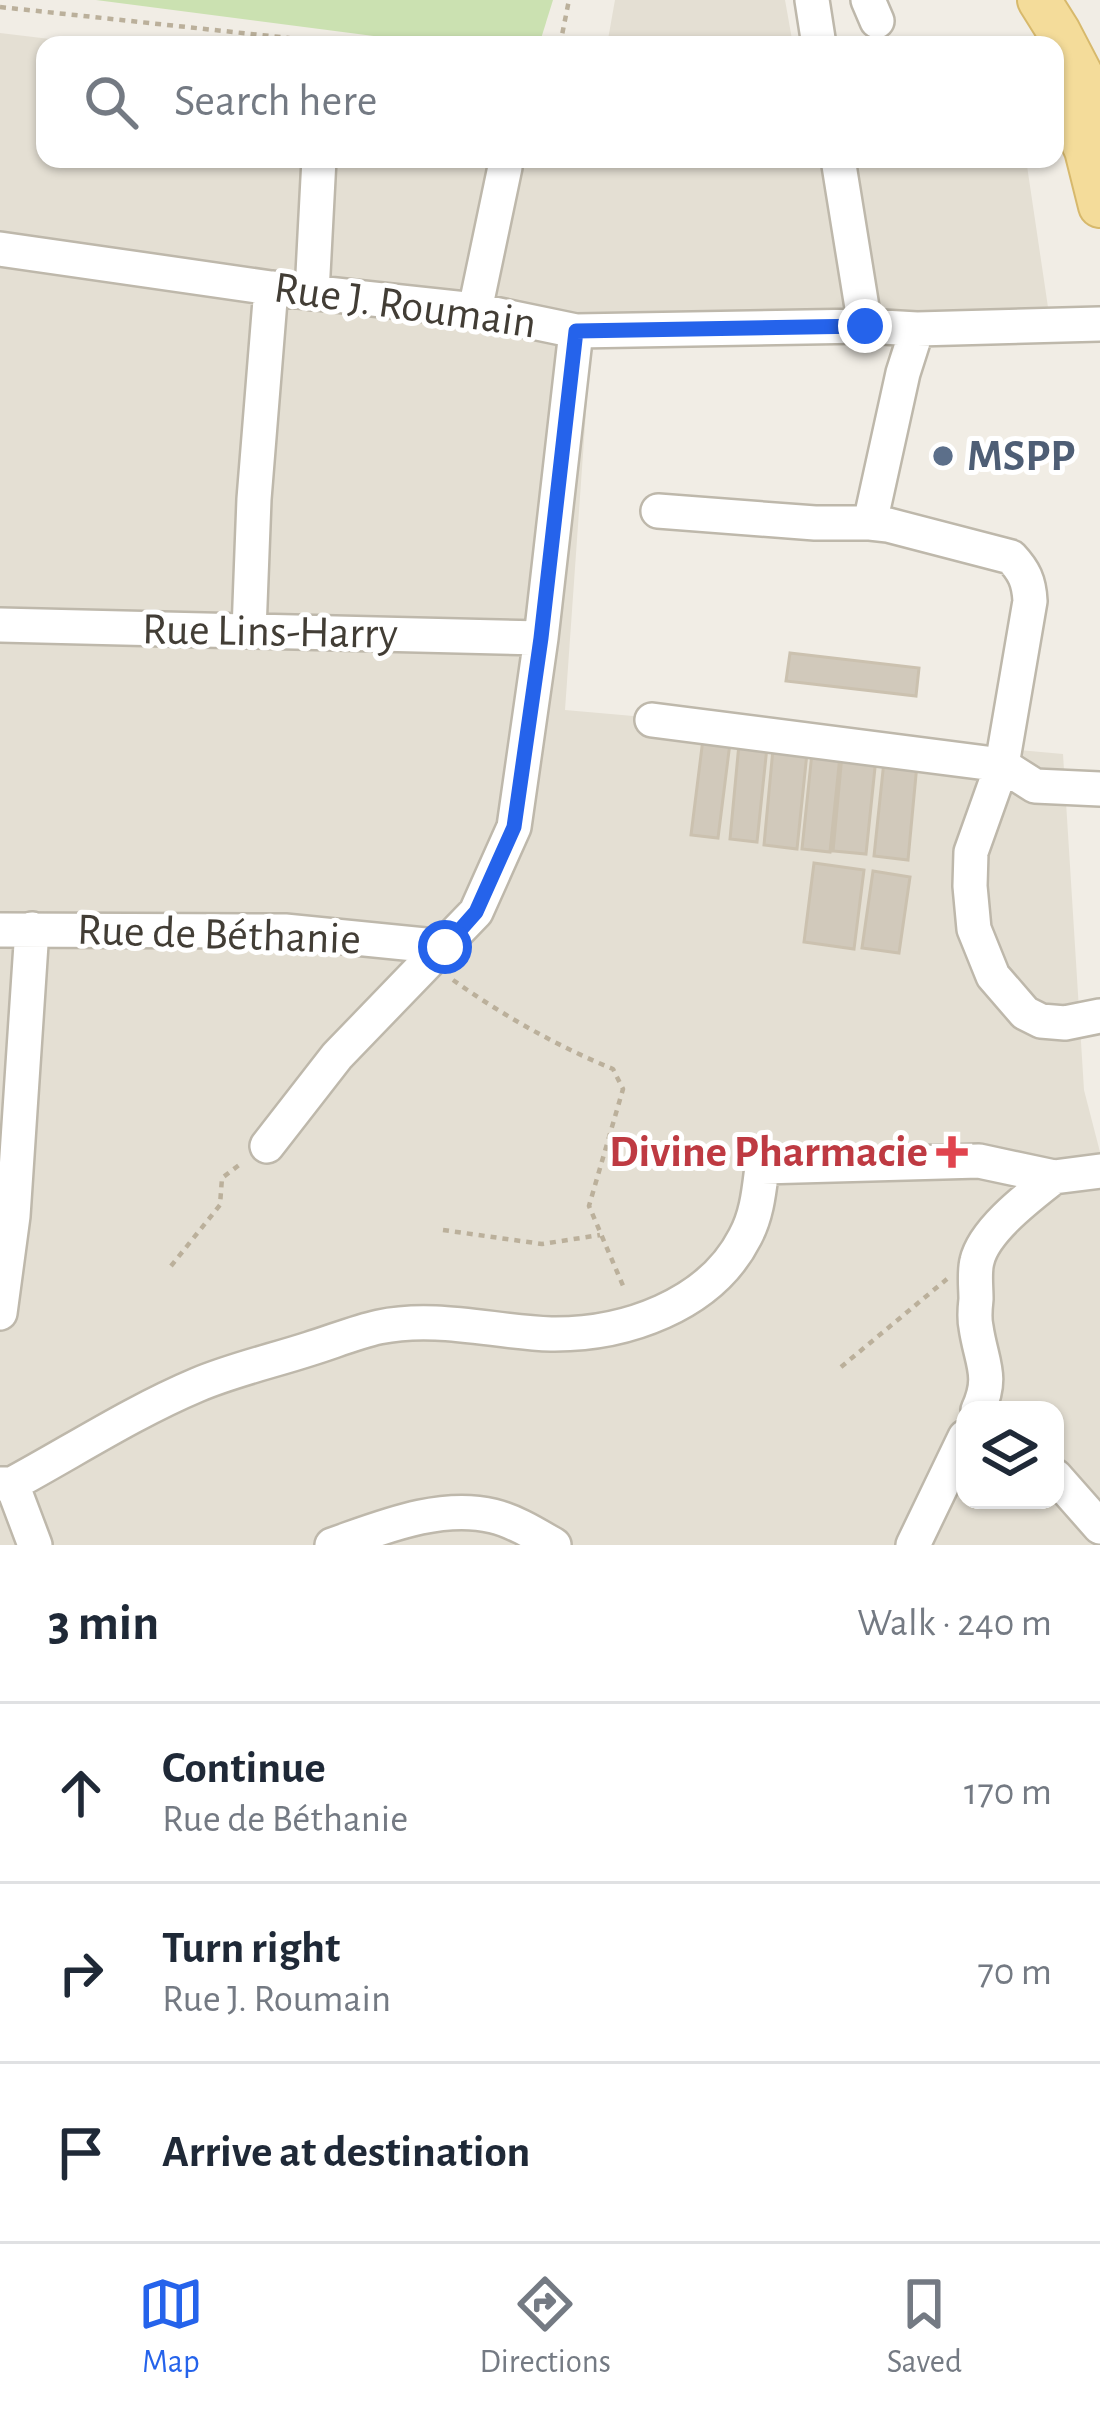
<!DOCTYPE html>
<meta charset="utf-8">
<style>
:root{--surface:#fff;--page:#f6f6f7;--text:#1f2937;--muted:#747a83;--line:#e0e1e3;--accent:#2563eb}
body{margin:0;font-family:"Alegreya Sans",sans-serif;background:var(--page);color:var(--text)}
.controls{position:absolute;right:36px;bottom:36px;display:grid;overflow:hidden;border-radius:24px;box-shadow:0 3px 9px #0004}
.controls button{width:108px;height:108px;display:grid;place-items:center;padding:0;border:0;border-bottom:3px solid var(--line);background:var(--surface);color:var(--text);font:60px sans-serif}
.stop{position:absolute;width:36px;height:36px;margin:-27px;border:9px solid #2563eb;border-radius:50%;background:#fff}
.stop.end{background:#2563eb;border-color:#fff;box-shadow:0 3px 12px #0008}
.list{margin:0;padding:0;list-style:none}
h2{display:flex;justify-content:space-between;align-items:center;height:156px;margin:0;padding:0 48px;font-size:51px}
h2 small{font-size:39px;font-weight:400;color:var(--muted)}
.list li{display:grid;grid-template-columns:78px 1fr auto;gap:36px;align-items:center;box-sizing:border-box;height:180px;padding:0 48px;border-top:3px solid var(--line)}
.list b{display:block;font-size:45px;white-space:nowrap}
.list p{margin:0;font-size:39px;white-space:nowrap;color:var(--muted)}
.list em{font-size:39px;font-style:normal;color:var(--muted)}
.icon{flex:none;width:66px;height:66px;fill:none;stroke:currentColor;stroke-width:2;stroke-linecap:round;stroke-linejoin:round}
.map{position:relative;flex:none;width:1100px;height:1545px;overflow:hidden}
.search{position:absolute;background:var(--surface);box-shadow:0 3px 9px #0004;left:36px;right:36px;top:36px;height:132px;display:flex;align-items:center;gap:30px;box-sizing:border-box;padding:0 42px;border-radius:24px;color:var(--muted);font-size:45px}
.sheet{height:696px;background:var(--surface)}
nav{display:flex;justify-content:space-around;align-items:center;box-sizing:border-box;height:168px;border-top:3px solid var(--line);background:var(--surface);font-size:33px;color:var(--muted)}
nav a{display:grid;justify-items:center;gap:6px}
nav .on{color:var(--accent)}
.map>svg:first-child{display:block}
.residential{fill:#e4dfd3;fill-rule:evenodd}
.green{fill:#cbe1b1}
.building{fill:#d1c9bb;stroke:#cbc1af;stroke-width:3}
.lines{fill:none;stroke-linecap:round;stroke-linejoin:round}
.minor-casing{stroke:#beb8ab;stroke-width:38}
.major-casing{stroke:#d7b96c;stroke-width:46}
.path{stroke:#bbb09b;stroke-width:4.5;stroke-dasharray:6 6;stroke-linecap:butt}
.minor{stroke:#fff;stroke-width:33}
.major{stroke:#f4dc9a;stroke-width:42}
.route{stroke:#2563eb;stroke-width:15}
.service-dot{fill:#5c6f8a;stroke:#fff;stroke-width:4.5}
.health-dot{fill:#e0444e;stroke:#fff;stroke-width:4.5}
.labels{text-anchor:middle;dominant-baseline:central;stroke-width:10;stroke-linejoin:round;paint-order:stroke}
.street-label{font-size:45px;fill:#423d35;stroke:#fff}
.service-label{font-size:45px;font-weight:bold;fill:#4e5e75;stroke:#fff;text-anchor:start}
.health-label{font-size:45px;font-weight:bold;fill:#be3a42;stroke:#fff;text-anchor:end}
</style>
<div class="map">
<svg width="1100" height="1545" viewBox="0 0 1100 1545">
<rect width="100%" height="100%" fill="#f1ede5"/>
<path class="residential" d="M 615,0 L 785,0 L 793,45 L 607,45 Z
M 0,33 L 100,45 L 45,45 L 45,159 L 1026,159 L 1049,314 L 593,312 L 565,710 L 1063,754 L 1084,1090 L 1100,1152 L 1100,1545 L 0,1545 ZM 965,1410 L 1055,1410 L 1055,1500 L 965,1500 Z"/>
<path class="green" d="M 96,0 L 553,0 L 539,45 L 443,45 Z"/>
<path class="building" d="M 790,653 L 919,668 L 916,696 L 786,681 Z
M 703,739 L 730,743 L 718,838 L 691,835 Z
M 739,744 L 767,747 L 757,842 L 730,839 Z
M 773,749 L 807,753 L 797,849 L 764,845 Z
M 812,753 L 840,756 L 830,852 L 802,849 Z
M 842,755 L 876,758 L 866,854 L 833,851 Z
M 884,761 L 917,764 L 908,860 L 874,856 Z
M 814,863 L 864,870 L 854,949 L 804,942 Z
M 873,871 L 910,877 L 899,953 L 862,948 Z"/>
<g class="lines">
<g class="minor-casing">
<path id="minor" d="M 812,0 L 819,45
M 868,0 L 877,21
M 838,159 L 865,326
M 0,249 L 271,288 L 475,310 L 576,331 L 865,326 L 917,329 L 1100,324
M 312,293 L 319,159
M 475,310 L 505,167
M 658,511 L 815,523 L 870,523 L 903,373 L 917,329
M 870,523 L 888,525 L 1011,557 C 1024,571 1029,581 1030,601 L 1002,765 L 971,852 L 970,886 L 974,929 L 993,976 L 1025,1013 L 1041,1021 L 1065,1023 L 1100,1016
M 0,625 L 541,638
M 249,631 L 254,499 L 271,288
M 652,720 L 1002,765 L 1035,786 L 1100,789
M 0,930 L 285,931 L 445,947
M 267,1146 L 337,1056 L 476,912 L 514,827 L 541,638 L 576,331
M 0,1313 L 13,1216 L 32,929
M 978,1410 C 994,1376 981,1362 976,1327 C 974,1318 975,1308 976,1299 C 976,1287 974,1272 977,1261 C 984,1230 1030,1196 1054,1177
M 1055,1476 L 1100,1527
M 0,1484 L 12,1484 C 73,1451 133,1412 197,1385 C 232,1370 272,1361 309,1349 C 332,1342 356,1332 379,1327 C 436,1315 494,1332 551,1334 C 624,1335 710,1306 745,1237 C 757,1215 759,1191 762,1167 L 979,1161 L 1054,1177 L 1100,1171
M 12,1484 L 35,1545
M 332,1545 C 381,1528 440,1503 493,1516 C 514,1521 535,1534 554,1545
M 913,1545 L 965,1437"/>
</g>
<g class="major-casing">
<path id="major" d="M 1039,0 L 1059,32 L 1099,109
M 1055,82 L 1086,150 L 1100,206"/>
</g>
<path class="path" d="M 0,7 L 354,45
M 560,45 L 569,0
M 453,980 C 502,1015 557,1046 613,1069 L 623,1089 L 589,1206 L 624,1288
M 443,1230 L 542,1244 L 600,1235
M 171,1266 L 220,1205 L 222,1178 L 243,1162
M 841,1367 L 947,1279"/>
<use href="#minor" class="minor"/>
<use href="#major" class="major"/>
</g>
<g class="lines">
<path class="route" d="M 445,947 L 476,912 L 514,827 L 541,638 L 576,331 L 865,326"/>
</g>
<circle class="service-dot" cx="943" cy="456" r="12"/>
<path class="health-dot" d="M946 1134h12v12h12v12h-12v12h-12v-12h-12v-12h12z"/>
<g class="labels">
<g class="street-label">
<text transform="translate(405 306) rotate(8)">Rue J. Roumain</text>
<text transform="translate(270 632) rotate(1)">Rue Lins-Harry</text>
<text transform="translate(219 935) rotate(2)">Rue de Béthanie</text>
</g>
<g class="service-label">
<text x="967" y="456">MSPP</text>
</g>
<g class="health-label">
<text x="928" y="1152">Divine Pharmacie</text>
</g>
</g>
</svg>
<div class="controls">
<button><svg class="icon" aria-label="layers" viewBox="0 0 24 24"><path d="M12 4l9 5-9 5-9-5zM3 14l9 5 9-5"/></svg></button>
</div>
<div class="stop" style="left:445px;top:947px"></div>
<div class="stop end" style="left:865px;top:326px"></div>
<div class="search"><svg class="icon" aria-label="search" viewBox="0 0 24 24"><circle cx="10" cy="10" r="6"/><path d="M15 15l6 6"/></svg>Search here</div>
</div>
<section class="sheet">
<h2>3 min<small>Walk · 240 m</small></h2>
<ul class="list">
<li><svg class="icon" aria-label="ahead" viewBox="0 0 24 24"><path d="M12 20V5M6 11l6-6 6 6"/></svg><div><b>Continue</b><p>Rue de Béthanie</p></div><em>170 m</em></li>
<li><svg class="icon" aria-label="right" viewBox="0 0 24 24"><path d="M7 20v-9h11M14 6l5 5-5 5"/></svg><div><b>Turn right</b><p>Rue J. Roumain</p></div><em>70 m</em></li>
<li><svg class="icon" aria-label="arrive" viewBox="0 0 24 24"><path d="M6 21V4h12l-3 4 3 4H6"/></svg><div><b>Arrive at destination</b></div></li>
</ul>
</section>
<nav>
<a class="on"><svg class="icon" aria-label="map" viewBox="0 0 24 24"><path d="M3 6l6-2 6 2 6-2v14l-6 2-6-2-6 2zM9 4v14M15 6v14"/></svg>Map</a>
<a><svg class="icon" aria-label="directions" viewBox="0 0 24 24"><path d="M12 3l9 9-9 9-9-9zM9 14v-3h6M13 9l2 2-2 2"/></svg>Directions</a>
<a><svg class="icon" aria-label="saved" viewBox="0 0 24 24"><path d="M7 4h10v16l-5-4-5 4z"/></svg>Saved</a>
</nav>
